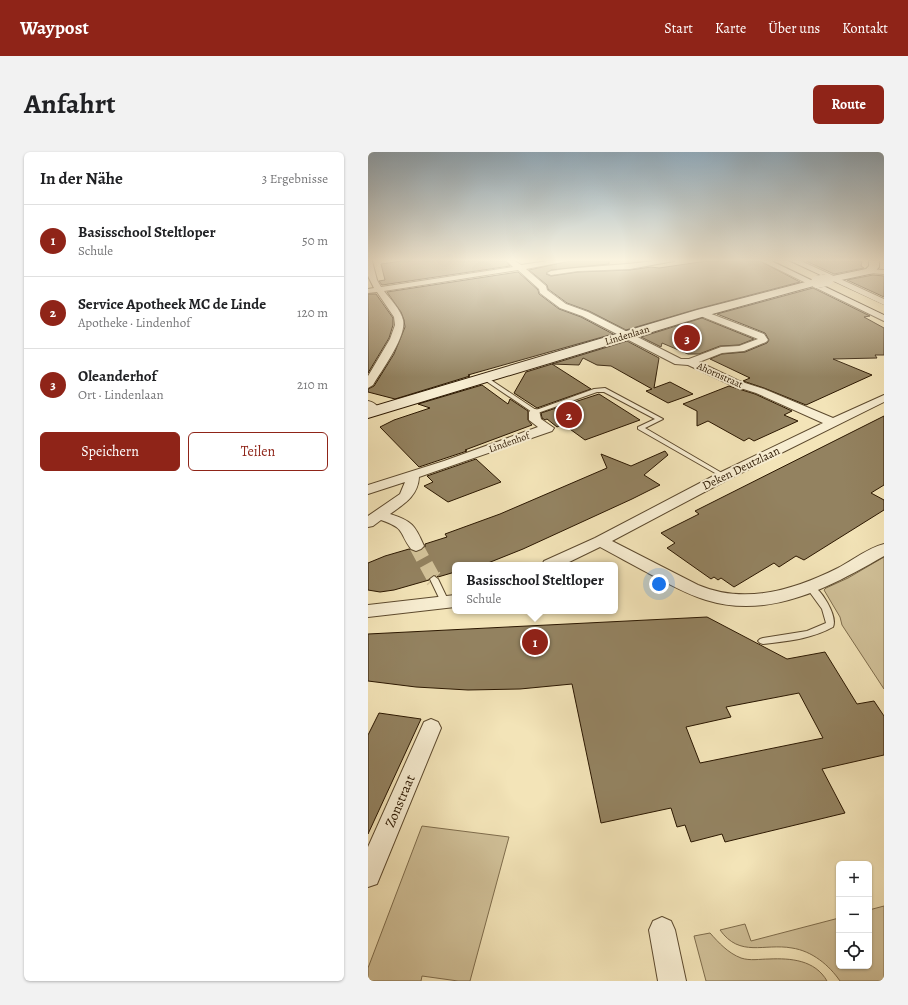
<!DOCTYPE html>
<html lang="de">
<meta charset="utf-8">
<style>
:root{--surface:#fff;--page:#f2f2f2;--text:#202124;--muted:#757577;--line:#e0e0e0;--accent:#8f2418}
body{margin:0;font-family:Alegreya,serif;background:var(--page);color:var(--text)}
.controls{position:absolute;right:12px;bottom:12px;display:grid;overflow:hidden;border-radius:6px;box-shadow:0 1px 3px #0004}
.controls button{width:36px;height:36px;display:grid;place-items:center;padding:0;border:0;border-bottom:1px solid var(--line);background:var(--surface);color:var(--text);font:20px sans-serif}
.you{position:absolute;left:291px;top:432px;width:14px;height:14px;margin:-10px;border:3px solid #fff;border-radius:50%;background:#1a73e8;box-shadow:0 0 0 6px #1a73e833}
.badge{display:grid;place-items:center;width:26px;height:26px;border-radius:50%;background:var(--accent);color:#fff;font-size:13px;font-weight:700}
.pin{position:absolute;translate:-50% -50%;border:2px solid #fff;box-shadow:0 1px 4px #0006}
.popup{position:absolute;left:84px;top:410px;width:166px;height:52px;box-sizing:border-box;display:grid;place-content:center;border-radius:6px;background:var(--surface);filter:drop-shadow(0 1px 3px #0005);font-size:13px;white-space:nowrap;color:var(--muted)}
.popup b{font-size:15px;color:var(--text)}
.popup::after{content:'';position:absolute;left:50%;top:100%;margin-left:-8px;border:8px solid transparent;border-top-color:var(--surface)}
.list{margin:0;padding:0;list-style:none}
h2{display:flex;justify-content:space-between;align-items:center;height:52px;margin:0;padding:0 16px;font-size:17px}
h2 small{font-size:13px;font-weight:400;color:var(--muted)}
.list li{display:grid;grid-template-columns:26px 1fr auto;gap:12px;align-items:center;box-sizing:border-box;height:72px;padding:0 16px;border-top:1px solid var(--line)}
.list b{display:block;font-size:15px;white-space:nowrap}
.list p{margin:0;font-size:13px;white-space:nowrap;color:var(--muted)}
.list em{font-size:13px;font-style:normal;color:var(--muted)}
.actions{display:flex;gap:8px;padding:12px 16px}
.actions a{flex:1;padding:9px 0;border:1px solid var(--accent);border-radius:6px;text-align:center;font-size:14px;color:var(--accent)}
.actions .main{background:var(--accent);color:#fff}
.icon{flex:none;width:22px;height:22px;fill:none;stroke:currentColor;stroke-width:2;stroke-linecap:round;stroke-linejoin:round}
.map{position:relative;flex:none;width:516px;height:829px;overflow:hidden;border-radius:6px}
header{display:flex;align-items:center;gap:24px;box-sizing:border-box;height:56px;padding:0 20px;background:var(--accent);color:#fff}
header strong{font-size:19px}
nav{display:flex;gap:22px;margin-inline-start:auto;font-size:14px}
.intro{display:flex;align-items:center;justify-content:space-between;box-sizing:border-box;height:96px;padding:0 24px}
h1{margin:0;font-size:28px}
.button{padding:10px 18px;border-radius:6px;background:var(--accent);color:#fff;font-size:14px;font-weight:700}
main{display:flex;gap:24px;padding:0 24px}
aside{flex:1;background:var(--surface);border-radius:6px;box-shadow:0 1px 3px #0004}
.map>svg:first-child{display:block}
.green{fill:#d1c199;stroke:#7e6c4c}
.building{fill:#938260;stroke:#2b1700;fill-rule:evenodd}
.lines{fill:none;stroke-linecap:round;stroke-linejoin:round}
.street-tunnel-far1{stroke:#d5c59c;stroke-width:14;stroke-dasharray:14 7;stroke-linecap:butt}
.street-tunnel{stroke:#d5c59c;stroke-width:18;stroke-dasharray:18 10;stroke-linecap:butt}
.lane-casing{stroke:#5d4a2e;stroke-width:2}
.street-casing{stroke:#5d4a2e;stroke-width:2}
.secondary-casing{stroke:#2b1700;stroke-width:2}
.primary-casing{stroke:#2b1700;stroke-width:2}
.lane{fill:#f7edd1;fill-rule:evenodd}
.street{fill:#f7edd1;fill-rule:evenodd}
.secondary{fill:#f7edd1;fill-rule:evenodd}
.primary{fill:#f3e4b8;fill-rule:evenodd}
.secondary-bridge-casing{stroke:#2b1700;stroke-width:12;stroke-linecap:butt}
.secondary-bridge{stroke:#f7edd1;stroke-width:12}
.labels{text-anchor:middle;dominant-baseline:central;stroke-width:4;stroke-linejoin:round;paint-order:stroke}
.far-street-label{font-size:10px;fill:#2b1700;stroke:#f7edd1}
.street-label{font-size:12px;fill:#2b1700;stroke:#f7edd1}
.near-street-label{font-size:14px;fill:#2b1700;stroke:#f7edd1}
</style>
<header>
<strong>Waypost</strong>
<nav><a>Start</a><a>Karte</a><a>Über uns</a><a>Kontakt</a></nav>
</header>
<div class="intro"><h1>Anfahrt</h1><a class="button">Route</a></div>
<main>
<aside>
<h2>In der Nähe<small>3 Ergebnisse</small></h2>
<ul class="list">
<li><span class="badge">1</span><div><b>Basisschool Steltloper</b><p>Schule</p></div><em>50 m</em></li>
<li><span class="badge">2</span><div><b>Service Apotheek MC de Linde</b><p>Apotheke · Lindenhof</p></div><em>120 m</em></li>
<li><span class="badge">3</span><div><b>Oleanderhof</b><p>Ort · Lindenlaan</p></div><em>210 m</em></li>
</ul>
<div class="actions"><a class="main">Speichern</a><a>Teilen</a></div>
</aside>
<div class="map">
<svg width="516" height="829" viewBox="0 0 516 829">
<rect width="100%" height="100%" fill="#f3e4b8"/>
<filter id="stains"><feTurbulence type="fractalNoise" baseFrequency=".005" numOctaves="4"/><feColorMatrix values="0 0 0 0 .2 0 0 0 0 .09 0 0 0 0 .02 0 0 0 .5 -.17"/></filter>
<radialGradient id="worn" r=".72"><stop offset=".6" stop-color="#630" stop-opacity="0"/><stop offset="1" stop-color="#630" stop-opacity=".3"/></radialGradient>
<path class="green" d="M 204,109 L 298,109 L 208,116 L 173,121 L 167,116 Z
M 516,405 L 516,537 L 474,473 L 472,465 L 456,438 L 458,436 L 480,426 Z
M 54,674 L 141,685 L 102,829 L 90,829 L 54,824 L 53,829 L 0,829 L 0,816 Z
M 516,754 L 516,829 L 472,829 C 461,813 444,799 424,796 C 396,791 372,806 352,778 L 377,772 L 383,789 L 471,766 L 471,814 L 501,814 L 501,758 Z
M 342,781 C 351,791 360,801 373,806 C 382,809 392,807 401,807 C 423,806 447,808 459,829 L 338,829 L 326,784 Z"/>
<path class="building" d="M 34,109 L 138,109 L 142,114 L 14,133 L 11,129 L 17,128 L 13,112 Z
M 201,109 L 241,109 L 241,112 L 183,118 L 178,122 L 183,124 L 210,120 L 262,118 L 283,115 L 291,116 L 339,109 L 392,109 L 432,130 L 329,157 L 258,178 L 221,159 L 199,151 L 180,137 L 179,133 L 161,118 Z
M 438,109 L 494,109 L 493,114 L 496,116 L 466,122 Z
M 150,120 L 170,138 L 171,142 L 191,157 L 213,165 L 245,182 L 100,223 L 102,224 L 27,247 L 0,240 L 0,237 L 6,234 L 26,202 L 37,175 L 36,168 L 33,160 L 19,140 Z
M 505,123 L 516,124 L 516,145 L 479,128 Z
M 445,136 L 502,164 L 496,165 L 516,176 L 516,203 L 507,203 L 509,206 L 465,207 L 504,223 L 438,253 L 396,236 L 375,229 L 382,226 L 342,207 L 354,202 L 377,200 L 399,191 L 401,188 L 397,181 L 349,162 Z
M 0,142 L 8,142 L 25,166 L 25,173 L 21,186 L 0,221 Z
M 334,166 L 386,187 L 371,193 L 352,194 L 331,202 L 320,202 L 294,191 L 293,195 L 273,185 Z
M 259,189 L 291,206 L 286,236 L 302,230 L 325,242 L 300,251 L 278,239 L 284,237 L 243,214 L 229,213 L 215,206 L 211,213 L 184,212 Z
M 184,212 L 223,237 L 169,256 L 146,241 L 158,220 Z
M 114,233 L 140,252 L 142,247 L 160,259 L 160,268 L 164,273 L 97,298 L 99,299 L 51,315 L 12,275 L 26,268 L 62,256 L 50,252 Z
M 361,234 L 387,242 L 424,259 L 416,263 L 430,269 L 386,289 L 381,286 L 376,289 L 340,269 L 329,274 L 329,259 L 315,252 Z
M 231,242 L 272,268 L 217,288 L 195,272 L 189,275 L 179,267 L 177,268 L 174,266 L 173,261 Z
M 516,264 L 516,333 L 503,341 L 516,348 L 516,358 L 436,408 L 428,404 L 411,415 L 406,411 L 366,435 L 353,426 L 350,428 L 346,425 L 343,427 L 299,396 L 307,391 L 293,381 L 331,362 L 327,359 Z
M 297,299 L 300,303 L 276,323 L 292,333 L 264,347 L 155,397 L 115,413 L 87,413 L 87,420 L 70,425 L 66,422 L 61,428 L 26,438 L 12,440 L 0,438 L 0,411 L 17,404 L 41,397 L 49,400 L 57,395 L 57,392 L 79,385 L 77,382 L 132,362 L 239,316 L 233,302 L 263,314 Z
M 108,307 L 133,330 L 80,350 L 56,334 L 65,330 L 59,324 Z
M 339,465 L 419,507 L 457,500 L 489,552 L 506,549 L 516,564 L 516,603 L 454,617 L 477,661 L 357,690 L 354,682 L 323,690 L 317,673 L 309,675 L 303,656 L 233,671 L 204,532 L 152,537 L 100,538 L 48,535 L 0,529 L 0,482 ZM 431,541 L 455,586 L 332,611 L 318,575 L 363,565 L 358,555 Z
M 11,561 L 53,567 L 0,682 L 0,583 Z"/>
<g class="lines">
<path class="street-tunnel-far1" d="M 48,394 L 66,427"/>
<path class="street-tunnel" d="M 65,426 L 66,427"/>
<g class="lane-casing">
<path id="lane" d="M 117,224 L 168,258 L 226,237 L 237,236 L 295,267 L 277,276 L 359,324 L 358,325 L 354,325 L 270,277 L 270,275 L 287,267 L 236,240 L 229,240 L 167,262 L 115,227 L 115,225 Z
M 66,424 L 70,427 L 81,450 L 80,452 L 74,452 L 73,450 L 62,427 Z
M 442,432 C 453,436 470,464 465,475 C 444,487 419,489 395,492 L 392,491 L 390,489 L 392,487 L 395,486 L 439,479 L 458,471 L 454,457 L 438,435 Z"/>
</g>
<g class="street-casing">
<path id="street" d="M 0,109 L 4,109 L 9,128 L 13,135 L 145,115 L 139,109 L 147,109 L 153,113 L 180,109 L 200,109 L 158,117 L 178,134 L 179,138 L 198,152 L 220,160 L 313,207 L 321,207 L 353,195 L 371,194 L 390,187 L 330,163 L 329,161 L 330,159 L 333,158 L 396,182 L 400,188 L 398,190 L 376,199 L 354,201 L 331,210 L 371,229 L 396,237 L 465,266 L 516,243 L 516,250 L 361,327 L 244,389 L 330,433 C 377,453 426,438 470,416 C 485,408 500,396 516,392 L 516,404 C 462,435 402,468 338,448 C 318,442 299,431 280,421 C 264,412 248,404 232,395 L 195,413 L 174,413 L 176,409 L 227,386 L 351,321 L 455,271 L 388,241 L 363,233 L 320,213 L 307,212 L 214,164 L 192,156 L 172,141 L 171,137 L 150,118 L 16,139 C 22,147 33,158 35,168 C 39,184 14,218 5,233 L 0,236 L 0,224 L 22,187 L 27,173 L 26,165 L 9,140 L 0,141 L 0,137 L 6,136 L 0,124 Z
M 285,109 L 306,109 L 262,117 L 210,119 L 183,123 L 179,121 L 183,119 C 217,114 251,114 285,109 Z
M 393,109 L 403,109 L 516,163 L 516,169 Z
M 423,109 L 433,109 L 516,147 L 516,153 Z
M 499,117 L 516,118 L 516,122 L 499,121 Z
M 0,249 C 6,250 10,254 13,259 L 11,261 L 3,261 L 0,259 Z
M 167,257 L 171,258 L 173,267 L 186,276 L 184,279 L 51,325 C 50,344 36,352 22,362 C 44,369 47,373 56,394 L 53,397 L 48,399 L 43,397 C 30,379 38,377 13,368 L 5,374 L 0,375 L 0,364 L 32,342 L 37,330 L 0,342 L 0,333 L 76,309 L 170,275 L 161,268 L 161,260 L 163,258 Z
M 87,443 L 87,455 L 0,465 L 0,453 Z
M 63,567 L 70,570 L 73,576 L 9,732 L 0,735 L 0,695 L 56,570 Z
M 294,765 L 303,769 L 307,778 L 318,829 L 290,829 L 281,778 L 285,769 Z"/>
</g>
<g class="secondary-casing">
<path id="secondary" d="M 501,109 L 511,109 L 511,115 L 506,121 L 459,131 L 454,128 L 455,126 L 498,117 L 501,114 Z
M 449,127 L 453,128 L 454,130 L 453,132 L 337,164 L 0,266 L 0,256 L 329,158 Z"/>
</g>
<g class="primary-casing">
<path id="primary" d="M 406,109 L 420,109 L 516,153 L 516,162 Z"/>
</g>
<use href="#lane" class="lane"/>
<use href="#street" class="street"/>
<use href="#secondary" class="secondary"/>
<use href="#primary" class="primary"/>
<g class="secondary-bridge-casing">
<path id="secondary-bridge" d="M 449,130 L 459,128"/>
</g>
<use href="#secondary-bridge" class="secondary-bridge"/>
</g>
<linearGradient id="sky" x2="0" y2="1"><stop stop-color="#91abbc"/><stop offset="0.48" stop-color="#faf3df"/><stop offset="1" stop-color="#faf3df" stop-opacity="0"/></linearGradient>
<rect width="516" height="225" fill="url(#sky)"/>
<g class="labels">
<g class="far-street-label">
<text transform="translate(259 183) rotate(-17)">Lindenlaan</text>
<text transform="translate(352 223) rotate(24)">Ahornstraat</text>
<text transform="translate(141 290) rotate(-20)">Lindenhof</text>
</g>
<g class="street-label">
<text transform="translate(373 316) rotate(-26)">Deken Deutzlaan</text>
</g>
<g class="near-street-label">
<text transform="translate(32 649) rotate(-67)">Zonstraat</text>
</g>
</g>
<rect width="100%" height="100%" filter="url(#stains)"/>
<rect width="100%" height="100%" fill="url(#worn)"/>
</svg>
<div class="controls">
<button>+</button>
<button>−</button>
<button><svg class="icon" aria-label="locate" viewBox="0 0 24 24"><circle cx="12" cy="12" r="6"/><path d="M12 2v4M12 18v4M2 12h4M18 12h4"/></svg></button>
</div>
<div class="you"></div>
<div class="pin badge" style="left:167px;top:490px">1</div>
<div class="popup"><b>Basisschool Steltloper</b>Schule</div>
<div class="pin badge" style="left:201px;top:263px">2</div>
<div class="pin badge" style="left:319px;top:186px">3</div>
</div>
</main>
